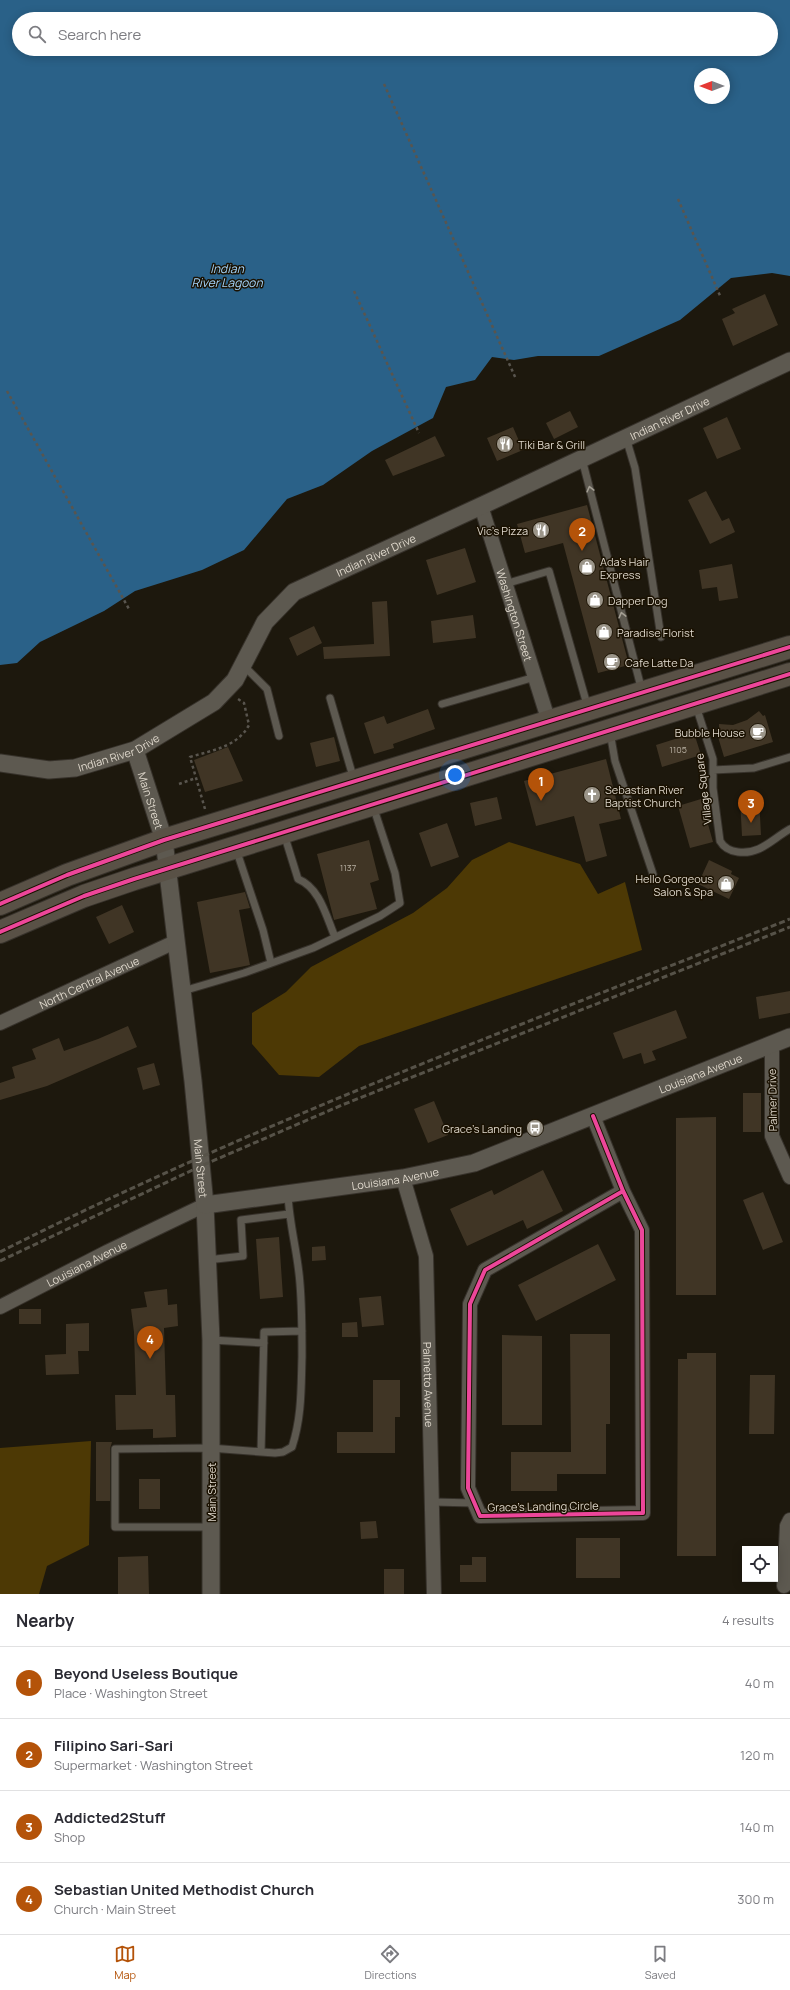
<!DOCTYPE html>
<meta charset="utf-8">
<style>
:root{--surface:#fff;--page:#f7f7f7;--text:#2b2b33;--muted:#7c7c81;--line:#e1e1e2;--accent:#b45309}
body{margin:0;font-family:Manrope,sans-serif;background:var(--page);color:var(--text)}
.controls{position:absolute;right:12px;bottom:12px;display:grid;overflow:hidden;border-radius:0px;box-shadow:0 2px 10px #0003}
.controls button{width:36px;height:36px;display:grid;place-items:center;padding:0;border:0;border-bottom:1px solid var(--line);background:var(--surface);color:var(--text);font:20px sans-serif}
.compass{position:absolute;left:694px;top:68px;width:36px;height:36px;border-radius:50%;background:var(--surface);box-shadow:0 2px 10px #0003;rotate:270deg}
.you{position:absolute;left:455px;top:775px;width:14px;height:14px;margin:-10px;border:3px solid #fff;border-radius:50%;background:#1a73e8;box-shadow:0 0 0 6px #1a73e833}
.badge{display:grid;place-items:center;width:26px;height:26px;border-radius:50%;background:var(--accent);color:#fff;font-size:13px;font-weight:700}
.pin{position:absolute;translate:-50% -33px;filter:drop-shadow(0 1px 2px #0008)}
.pin::after{content:'';position:absolute;top:21px;width:14px;height:12px;background:inherit;clip-path:polygon(0 0,100% 0,50% 100%)}
.list{margin:0;padding:0;list-style:none}
h2{display:flex;justify-content:space-between;align-items:center;height:52px;margin:0;padding:0 16px;font-size:17px}
h2 small{font-size:13px;font-weight:400;color:var(--muted)}
.list li{display:grid;grid-template-columns:26px 1fr auto;gap:12px;align-items:center;box-sizing:border-box;height:72px;padding:0 16px;border-top:1px solid var(--line)}
.list b{display:block;font-size:15px;white-space:nowrap}
.list p{margin:0;font-size:13px;white-space:nowrap;color:var(--muted)}
.list em{font-size:13px;font-style:normal;color:var(--muted)}
.icon{flex:none;width:22px;height:22px;fill:none;stroke:currentColor;stroke-width:2;stroke-linecap:round;stroke-linejoin:round}
.map{position:relative;flex:none;width:790px;height:1594px;overflow:hidden}
.search{position:absolute;background:var(--surface);box-shadow:0 2px 10px #0003;left:12px;right:12px;top:12px;height:44px;display:flex;align-items:center;gap:10px;box-sizing:border-box;padding:0 14px;border-radius:22px;color:var(--muted);font-size:15px}
.sheet{height:340px;background:var(--surface)}
nav{display:flex;justify-content:space-around;align-items:center;box-sizing:border-box;height:56px;border-top:1px solid var(--line);background:var(--surface);font-size:11px;color:var(--muted)}
nav a{display:grid;justify-items:center;gap:2px}
nav .on{color:var(--accent)}
.map>svg:first-child{display:block}
.forest{fill:#4d3905}
.water{fill:#2a6188;fill-rule:evenodd}
.building{fill:#403525}
.lines{fill:none;stroke-linecap:round;stroke-linejoin:round}
.service-casing{stroke:#37322b;stroke-width:9}
.minor-casing{stroke:#37322b;stroke-width:16}
.tertiary-casing{stroke:#37322b;stroke-width:19}
.primary-casing{stroke:#37322b;stroke-width:24}
.path{stroke:#59554e;stroke-width:2.5;stroke-dasharray:3 3;stroke-linecap:butt}
.service{stroke:#5d5950;stroke-width:7}
.minor{stroke:#5d5950;stroke-width:14}
.tertiary{stroke:#5d5950;stroke-width:17}
.primary{stroke:#595146;stroke-width:22}
.rail{stroke:#565248;stroke-width:3;stroke-dasharray:6 3;stroke-linecap:butt}
.cycleway-casing{stroke:#1a1101;stroke-width:6}
.cycleway{stroke:#ed469a;stroke-width:4}
.oneway{stroke:#a49f94}
.labels{text-anchor:middle;dominant-baseline:central;stroke-width:3;stroke-linejoin:round;paint-order:stroke}
.number-label{font-size:9px;fill:#b7afa2}
.street-label{font-size:11px;fill:#dfd8cc;stroke:#1a1101}
.poi-label{font-size:11px;fill:#dfd8cc;stroke:#1a1101;text-anchor:start}
.water-label{font-size:12px;font-style:italic;fill:#a4d5fc;stroke:#1a1101}
</style>
<div class="map">
<svg width="790" height="1594" viewBox="0 0 790 1594">
<rect width="100%" height="100%" fill="#1d180d"/>
<path class="forest" d="M 509,842 L 580,864 L 598,894 L 625,882 L 642,950 L 359,1046 L 319,1077 L 279,1075 L 252,1044 L 252,1013 L 286,992 L 311,967 L 413,913 L 447,888 L 472,860 Z
M 91,1441 L 89,1545 L 47,1566 L 39,1594 L 0,1594 L 0,1448 Z"/>
<path class="water" d="M 0,0 L 790,0 L 790,276 L 772,273 L 731,278 L 680,320 L 599,356 L 538,356 L 514,360 L 492,357 L 475,380 L 446,387 L 433,418 L 372,451 L 323,485 L 287,499 L 244,550 L 202,570 L 135,591 L 104,611 L 40,642 L 17,663 L 0,665 ZM 19,19 L 771,19 L 771,49 L 19,49 ZM 700,74 L 724,74 L 724,98 L 700,98 Z"/>
<path class="building" d="M 765,294 L 778,325 L 733,346 L 722,319 L 735,313 L 732,309 Z
M 570,411 L 578,427 L 554,439 L 546,423 Z
M 727,417 L 741,449 L 717,459 L 703,428 Z
M 513,427 L 523,450 L 497,461 L 487,438 Z
M 435,436 L 445,456 L 393,476 L 385,460 Z
M 706,491 L 722,521 L 729,518 L 735,532 L 710,544 L 688,500 Z
M 587,505 L 629,665 L 598,673 L 563,543 L 525,553 L 517,524 Z
M 465,548 L 476,582 L 437,595 L 426,560 Z
M 732,564 L 738,598 L 719,601 L 717,587 L 702,589 L 699,570 Z
M 387,601 L 390,656 L 324,659 L 323,647 L 374,644 L 372,602 Z
M 473,615 L 476,638 L 433,643 L 431,621 Z
M 314,626 L 322,643 L 297,656 L 289,638 Z
M 428,709 L 435,729 L 393,744 L 394,748 L 374,754 L 364,723 L 384,716 L 387,724 Z
M 759,711 L 763,716 L 765,715 L 773,742 L 724,757 L 716,730 L 719,729 L 719,724 L 733,725 L 747,720 Z
M 694,733 L 701,755 L 662,767 L 656,745 Z
M 334,737 L 340,761 L 316,767 L 310,743 Z
M 228,747 L 243,781 L 205,792 L 194,760 Z
M 606,759 L 621,819 L 599,824 L 607,856 L 586,862 L 574,816 L 536,826 L 524,781 Z
M 497,797 L 502,819 L 475,826 L 470,803 Z
M 759,797 L 761,835 L 742,836 L 740,798 Z
M 701,799 L 713,842 L 690,848 L 678,806 Z
M 447,823 L 459,857 L 431,867 L 419,833 Z
M 369,840 L 379,880 L 370,883 L 377,909 L 334,920 L 317,854 Z
M 709,860 L 732,871 L 731,874 L 739,878 L 729,899 L 698,884 Z
M 245,892 L 250,908 L 239,910 L 250,965 L 210,973 L 197,902 Z
M 122,905 L 134,932 L 109,944 L 96,917 Z
M 790,991 L 790,1013 L 759,1019 L 756,997 Z
M 676,1010 L 687,1038 L 652,1051 L 656,1060 L 644,1064 L 641,1053 L 623,1059 L 613,1033 Z
M 128,1026 L 137,1047 L 47,1086 L 0,1100 L 0,1083 L 15,1078 L 12,1067 L 36,1059 L 32,1049 L 59,1038 L 64,1051 L 98,1039 Z
M 154,1063 L 160,1085 L 143,1090 L 137,1068 Z
M 743,1093 L 761,1093 L 761,1132 L 743,1132 Z
M 434,1101 L 448,1135 L 428,1143 L 414,1109 Z
M 716,1117 L 716,1295 L 676,1295 L 676,1118 Z
M 543,1170 L 563,1211 L 527,1229 L 523,1220 L 467,1246 L 450,1209 L 492,1190 L 494,1195 Z
M 763,1192 L 783,1242 L 763,1250 L 743,1200 Z
M 279,1237 L 283,1297 L 260,1299 L 256,1239 Z
M 598,1244 L 616,1280 L 536,1321 L 518,1285 Z
M 325,1246 L 326,1260 L 312,1261 L 312,1247 Z
M 167,1289 L 168,1305 L 177,1304 L 178,1326 L 164,1328 L 166,1395 L 175,1395 L 176,1437 L 153,1438 L 153,1429 L 116,1430 L 115,1395 L 136,1395 L 134,1332 L 131,1309 L 147,1307 L 144,1292 Z
M 381,1296 L 384,1325 L 362,1327 L 359,1298 Z
M 19,1309 L 41,1309 L 41,1324 L 19,1324 Z
M 357,1322 L 358,1337 L 342,1337 L 342,1323 Z
M 89,1323 L 89,1351 L 78,1351 L 79,1374 L 46,1375 L 45,1355 L 66,1354 L 66,1324 Z
M 570,1334 L 610,1334 L 610,1424 L 606,1424 L 606,1474 L 557,1474 L 557,1491 L 511,1491 L 511,1452 L 571,1452 Z
M 502,1335 L 542,1336 L 542,1425 L 502,1425 Z
M 687,1353 L 716,1353 L 716,1556 L 677,1556 L 678,1359 L 687,1359 Z
M 750,1375 L 775,1375 L 774,1434 L 749,1434 Z
M 373,1380 L 400,1380 L 400,1417 L 395,1417 L 395,1453 L 337,1453 L 337,1432 L 373,1432 Z
M 96,1442 L 112,1442 L 110,1449 L 110,1501 L 96,1501 Z
M 139,1479 L 160,1479 L 160,1509 L 139,1509 Z
M 376,1521 L 378,1538 L 361,1539 L 360,1522 Z
M 576,1538 L 620,1538 L 620,1578 L 576,1578 Z
M 148,1556 L 149,1594 L 118,1594 L 118,1557 Z
M 472,1557 L 486,1557 L 486,1582 L 460,1582 L 460,1565 L 472,1565 Z
M 384,1569 L 404,1569 L 404,1594 L 384,1594 Z"/>
<g class="lines">
<g class="service-casing">
<path id="service" d="M 626,438 L 635,468 L 661,637
M 582,459 L 642,691
M 505,584 L 549,571 L 588,708
M 243,665 L 267,689 L 279,736
M 330,698 L 354,780
M 442,704 L 535,677
M 696,706 L 713,759 L 713,788 L 720,841 C 724,848 730,851 738,852 C 760,855 772,839 790,829
M 610,732 L 615,761 L 653,874
M 713,770 L 754,768 L 790,757
M 284,834 L 298,879 C 320,888 326,916 335,937
M 236,849 L 263,930 L 271,963
M 183,991 L 244,973 L 313,948 L 380,916 L 400,903 L 395,873 L 373,806
M 207,1260 L 243,1256 L 241,1220 L 289,1214
M 211,1340 L 264,1343
M 261,1452 L 264,1332 L 302,1331
M 433,1502 L 474,1503
M 211,1527 L 115,1527 L 115,1449 L 210,1448 L 275,1453 L 283,1452 L 292,1447 C 302,1417 301,1387 302,1357 C 302,1332 302,1308 300,1284 C 298,1253 289,1224 288,1194"/>
</g>
<g class="minor-casing">
<g id="minor">
<path id="s1" d="M 481,506 L 549,722"/>
<path id="s2" d="M 0,1023 L 177,941"/>
<path d="M 772,1044 L 772,1136 L 790,1177"/>
<path d="M 593,1116 L 623,1191 L 642,1230 L 643,1513 L 480,1516 L 468,1488 L 470,1304 L 485,1270 L 623,1191"/>
<path id="s3" d="M 403,1178 L 426,1256 L 434,1594"/>
<path id="s4" d="M 0,1307 L 107,1252 L 205,1205"/>
<path d="M 784,1586 L 787,1526 L 790,1520"/>
</g>
</g>
<g class="tertiary-casing">
<g id="tertiary">
<path id="s5" d="M 135,750 L 164,840 L 193,1081 L 205,1205 L 211,1340 L 211,1594"/>
<path id="s6" d="M 0,763 L 49,770 L 75,768 L 135,750 L 214,702 L 235,680 L 265,622 L 294,592 L 481,506 L 790,361"/>
<path id="s7" d="M 205,1205 L 403,1178 L 474,1163 L 790,1037"/>
</g>
</g>
<g class="primary-casing">
<path id="primary" d="M 0,904 L 67,875 L 164,840 L 790,647
M 0,932 L 84,896 L 134,879 L 790,674"/>
</g>
<path class="path" d="M 384,84 L 516,379
M 678,199 L 721,298
M 354,291 L 419,433
M 7,391 L 129,609
M 179,784 L 196,778
M 205,809 L 190,757 C 213,750 237,747 249,725 L 244,703 L 238,699"/>
<use href="#service" class="service"/>
<use href="#minor" class="minor"/>
<use href="#tertiary" class="tertiary"/>
<use href="#primary" class="primary"/>
<path class="rail" d="M 0,1252 C 255,1123 524,1024 790,919
M 0,1261 L 201,1166 L 342,1105 L 790,927"/>
<g class="cycleway-casing">
<path id="cycleway" d="M 0,904 L 67,875 L 164,840 L 790,647
M 0,932 L 84,896 L 134,879 L 790,674
M 593,1116 L 623,1191 L 642,1230 L 643,1513 L 480,1516 L 468,1488 L 470,1304 L 485,1270 L 623,1191"/>
</g>
<use href="#cycleway" class="cycleway"/>
</g>
<defs><path id="oneway-chevron" d="M-2-3.5L2.5 0L-2 3.5" fill="none" stroke-width="1.6" stroke-linecap="round" stroke-linejoin="round"/></defs>
<g class="oneway">
<use href="#oneway-chevron" transform="translate(590 489) rotate(-104)"/>
<use href="#oneway-chevron" transform="translate(622 615) rotate(-104)"/>
</g>
<defs>
<g id="restaurant-disc" transform="scale(0.9)"><circle r="9.5" fill="#9b9589" stroke="#1a1101"/><path d="M-5-6h1v4h1v-4h1v4h1v-4h1v5L-1.5 .5V6h-2V.5L-5-1ZM5-6V6H3V1.5H1.5Q1.5-4 5-6Z" fill="#fff"/></g>
<g id="shop-disc" transform="scale(0.9)"><circle r="9.5" fill="#9b9589" stroke="#1a1101"/><path d="M-5-2.5h2.3a2.7 3.5 0 0 1 5.4 0H5L5.5 6h-11ZM-1.5-2.5h3a1.5 2.3 0 0 0-3 0Z" fill="#fff"/></g>
<g id="cafe-disc" transform="scale(0.9)"><circle r="9.5" fill="#9b9589" stroke="#1a1101"/><path d="M-5.5-4.5H6V0H3Q3 3.5 0 3.5H-2.5Q-5.5 3.5-5.5 0ZM3-3.2v2h1.7v-2ZM-6 4.5H4V6H-6Z" fill="#fff"/></g>
<g id="church-disc" transform="scale(0.9)"><circle r="9.5" fill="#9b9589" stroke="#1a1101"/><path d="M-1.2-6h2.4v3.5h3.3v2.4h-3.3V6h-2.4V-.1h-3.3v-2.4h3.3Z" fill="#fff"/></g>
<g id="bus-disc" transform="scale(0.9)"><circle r="9.5" fill="#9b9589" stroke="#1a1101"/><path d="M-5-6H5V4H4V6H2V4H-2V6H-4V4H-5ZM-3.5-4V0h7V-4ZM-3.5 1.2v1.5H-2V1.2ZM2 1.2v1.5H3.5V1.2Z" fill="#fff"/></g>
</defs>
<g fill-rule="evenodd">
<use href="#restaurant-disc" x="505" y="444"/>
<use href="#restaurant-disc" x="541" y="530"/>
<use href="#shop-disc" x="587" y="567"/>
<use href="#shop-disc" x="595" y="600"/>
<use href="#shop-disc" x="604" y="632"/>
<use href="#cafe-disc" x="612" y="662"/>
<use href="#cafe-disc" x="758" y="732"/>
<use href="#church-disc" x="592" y="795"/>
<use href="#shop-disc" x="726" y="884"/>
<use href="#bus-disc" x="535" y="1128"/>
</g>
<g class="labels">
<g class="number-label">
<text x="678" y="749">1105</text>
<text x="348" y="867">1137</text>
</g>
<g class="street-label">
<text stroke="none"><textPath href="#s6" startOffset="782">Indian River Drive</textPath></text>
<text stroke="none"><textPath href="#s6" startOffset="458">Indian River Drive</textPath></text>
<text stroke="none"><textPath href="#s1" startOffset="114">Washington Street</textPath></text>
<text stroke="none"><textPath href="#s6" startOffset="122">Indian River Drive</textPath></text>
<text transform="translate(703 789) rotate(-97)">Village Square</text>
<text stroke="none"><textPath href="#s5" startOffset="53">Main Street</textPath></text>
<text stroke="none"><textPath href="#s2" startOffset="98">North Central Avenue</textPath></text>
<text stroke="none"><textPath href="#s7" startOffset="516">Louisiana Avenue</textPath></text>
<text transform="translate(772 1100) rotate(-91)">Palmer Drive</text>
<text stroke="none"><textPath href="#s5" startOffset="425">Main Street</textPath></text>
<text stroke="none"><textPath href="#s7" startOffset="192">Louisiana Avenue</textPath></text>
<text stroke="none"><textPath href="#s4" startOffset="97">Louisiana Avenue</textPath></text>
<text stroke="none"><textPath href="#s3" startOffset="210">Palmetto Avenue</textPath></text>
<text transform="translate(211 1492) rotate(-90)">Main Street</text>
<text transform="translate(543 1506) rotate(-1)">Grace's Landing Circle</text>
</g>
<g class="poi-label">
<text x="518" y="444">Tiki Bar &amp; Grill</text>
<text x="528" y="530" text-anchor="end">Vic's Pizza</text>
<text x="600" y="561">Ada's Hair<tspan x="600" dy="13">Express</tspan></text>
<text x="608" y="600">Dapper Dog</text>
<text x="617" y="632">Paradise Florist</text>
<text x="625" y="662">Cafe Latte Da</text>
<text x="745" y="732" text-anchor="end">Bubble House</text>
<text x="605" y="789">Sebastian River<tspan x="605" dy="13">Baptist Church</tspan></text>
<text x="713" y="878" text-anchor="end">Hello Gorgeous<tspan x="713" dy="13">Salon &amp; Spa</tspan></text>
<text x="522" y="1128" text-anchor="end">Grace's Landing</text>
</g>
<g class="water-label">
<text x="227" y="268">Indian<tspan x="227" dy="14">River Lagoon</tspan></text>
</g>
</g>
</svg>
<div class="controls">
<button><svg class="icon" aria-label="locate" viewBox="0 0 24 24"><circle cx="12" cy="12" r="6"/><path d="M12 2v4M12 18v4M2 12h4M18 12h4"/></svg></button>
</div>
<svg class="compass" viewBox="-18 -18 36 36"><path d="M0-13l5 13h-10z" fill="#e53935"/><path d="M0 13l5-13h-10z" fill="#7c7c81"/></svg>
<div class="you"></div>
<div class="pin badge" style="left:541px;top:801px">1</div>
<div class="pin badge" style="left:582px;top:551px">2</div>
<div class="pin badge" style="left:751px;top:823px">3</div>
<div class="pin badge" style="left:150px;top:1359px">4</div>
<div class="search"><svg class="icon" aria-label="search" viewBox="0 0 24 24"><circle cx="10" cy="10" r="6"/><path d="M15 15l6 6"/></svg>Search here</div>
</div>
<section class="sheet">
<h2>Nearby<small>4 results</small></h2>
<ul class="list">
<li><span class="badge">1</span><div><b>Beyond Useless Boutique</b><p>Place · Washington Street</p></div><em>40 m</em></li>
<li><span class="badge">2</span><div><b>Filipino Sari-Sari</b><p>Supermarket · Washington Street</p></div><em>120 m</em></li>
<li><span class="badge">3</span><div><b>Addicted2Stuff</b><p>Shop</p></div><em>140 m</em></li>
<li><span class="badge">4</span><div><b>Sebastian United Methodist Church</b><p>Church · Main Street</p></div><em>300 m</em></li>
</ul>
</section>
<nav>
<a class="on"><svg class="icon" aria-label="map" viewBox="0 0 24 24"><path d="M3 6l6-2 6 2 6-2v14l-6 2-6-2-6 2zM9 4v14M15 6v14"/></svg>Map</a>
<a><svg class="icon" aria-label="directions" viewBox="0 0 24 24"><path d="M12 3l9 9-9 9-9-9zM9 14v-3h6M13 9l2 2-2 2"/></svg>Directions</a>
<a><svg class="icon" aria-label="saved" viewBox="0 0 24 24"><path d="M7 4h10v16l-5-4-5 4z"/></svg>Saved</a>
</nav>
